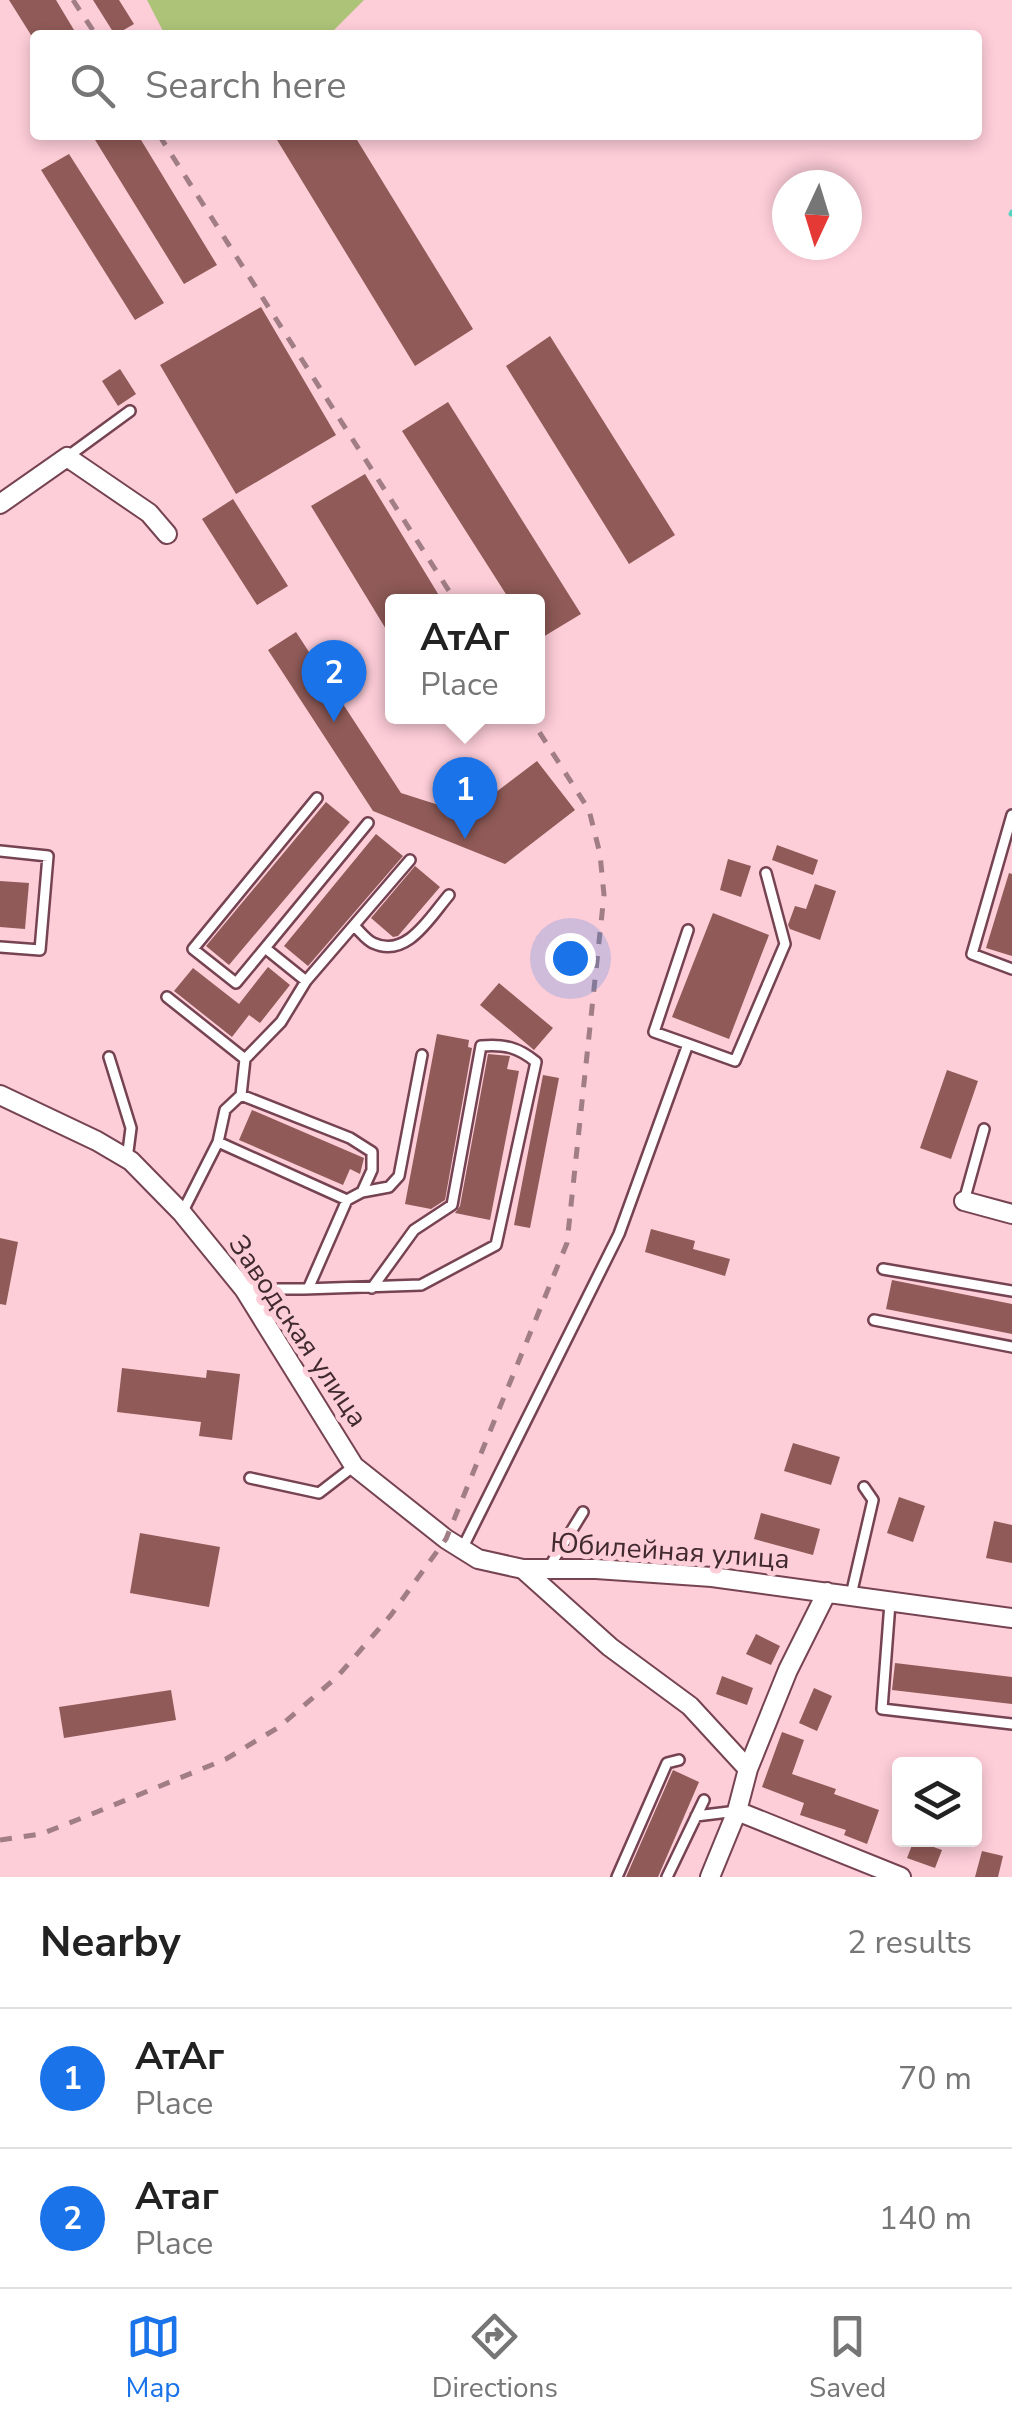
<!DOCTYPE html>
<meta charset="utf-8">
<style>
:root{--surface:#fff;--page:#f6f6f6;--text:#222;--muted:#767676;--line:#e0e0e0;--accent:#1a73e8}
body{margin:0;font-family:"Nunito Sans",sans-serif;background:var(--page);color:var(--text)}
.controls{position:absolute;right:30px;bottom:30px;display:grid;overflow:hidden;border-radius:10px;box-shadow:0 5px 15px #0003}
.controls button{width:90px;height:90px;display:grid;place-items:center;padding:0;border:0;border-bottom:2px solid var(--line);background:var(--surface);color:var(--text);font:50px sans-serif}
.compass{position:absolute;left:772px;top:170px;width:90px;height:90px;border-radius:50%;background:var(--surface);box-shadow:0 5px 15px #0003;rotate:184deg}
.you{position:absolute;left:570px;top:958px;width:35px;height:35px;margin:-25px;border:8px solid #fff;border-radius:50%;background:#1a73e8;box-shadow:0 0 0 15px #1a73e833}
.badge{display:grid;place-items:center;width:65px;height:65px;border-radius:50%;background:var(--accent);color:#fff;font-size:32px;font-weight:700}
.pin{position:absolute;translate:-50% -82px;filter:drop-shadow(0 2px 5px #0008)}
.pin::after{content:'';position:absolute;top:52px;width:35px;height:30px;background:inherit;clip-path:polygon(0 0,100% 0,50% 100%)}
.popup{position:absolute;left:385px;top:594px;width:160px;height:130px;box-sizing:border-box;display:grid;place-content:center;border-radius:10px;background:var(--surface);filter:drop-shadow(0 2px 8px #0005);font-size:32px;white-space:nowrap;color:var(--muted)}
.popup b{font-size:38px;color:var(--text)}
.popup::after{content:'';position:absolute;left:50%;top:100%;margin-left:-20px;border:20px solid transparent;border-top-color:var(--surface)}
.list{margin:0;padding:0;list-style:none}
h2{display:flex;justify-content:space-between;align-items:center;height:130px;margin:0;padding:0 40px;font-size:42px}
h2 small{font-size:32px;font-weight:400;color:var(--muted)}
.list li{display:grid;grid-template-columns:65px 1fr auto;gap:30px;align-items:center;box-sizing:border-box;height:140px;padding:0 40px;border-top:2px solid var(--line)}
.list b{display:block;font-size:38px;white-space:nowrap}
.list p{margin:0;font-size:32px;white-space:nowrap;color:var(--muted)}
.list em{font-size:32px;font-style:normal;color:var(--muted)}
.icon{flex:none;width:55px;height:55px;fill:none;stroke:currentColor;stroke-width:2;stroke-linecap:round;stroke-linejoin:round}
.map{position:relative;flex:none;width:1012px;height:1877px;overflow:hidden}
.search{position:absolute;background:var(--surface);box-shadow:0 5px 15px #0003;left:30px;right:30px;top:30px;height:110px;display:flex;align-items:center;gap:25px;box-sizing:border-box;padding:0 35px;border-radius:10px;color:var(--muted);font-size:38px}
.sheet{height:410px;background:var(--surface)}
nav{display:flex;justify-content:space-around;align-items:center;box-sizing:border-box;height:140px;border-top:2px solid var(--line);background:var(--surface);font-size:28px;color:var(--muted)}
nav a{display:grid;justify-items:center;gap:5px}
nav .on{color:var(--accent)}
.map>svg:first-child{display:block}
.green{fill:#acc378}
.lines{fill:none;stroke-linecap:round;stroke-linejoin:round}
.stream{stroke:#55d1bf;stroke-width:5}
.building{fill:#8f5a57}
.service-casing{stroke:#754351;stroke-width:14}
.minor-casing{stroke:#754351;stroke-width:22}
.service{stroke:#fff;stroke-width:9}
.minor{stroke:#fff;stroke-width:18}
.rail{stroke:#a17e86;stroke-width:5;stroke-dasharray:12 12;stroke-linecap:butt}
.labels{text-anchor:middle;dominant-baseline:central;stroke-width:10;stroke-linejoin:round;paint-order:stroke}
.street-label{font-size:28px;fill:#40292f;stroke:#fdcdd8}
</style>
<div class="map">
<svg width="1012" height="1877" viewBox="0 0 1012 1877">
<rect width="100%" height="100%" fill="#fdcdd8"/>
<path class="green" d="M 147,0 L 364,0 L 329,35 L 165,35 Z"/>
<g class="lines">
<path class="stream" d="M 1011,214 L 1012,212"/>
</g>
<path class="building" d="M 9,0 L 56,0 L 77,35 L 31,35 Z
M 93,0 L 119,0 L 134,24 L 115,35 Z
M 92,135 L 138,135 L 217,265 L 184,284 Z
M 274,135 L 354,135 L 473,329 L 415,366 Z
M 69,154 L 164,303 L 135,320 L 41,170 Z
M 261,307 L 336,435 L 236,494 L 160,365 Z
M 550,336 L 675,535 L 629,564 L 506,366 Z
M 120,369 L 136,394 L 118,406 L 102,381 Z
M 448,402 L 581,614 L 538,640 L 538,602 L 511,602 L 402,431 Z
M 365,474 L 443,602 L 392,602 L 392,639 L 311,506 Z
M 233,499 L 288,586 L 257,605 L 202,519 Z
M 296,632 L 401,793 L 467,814 L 537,761 L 575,810 L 505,864 L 373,811 L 268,650 Z
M 326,802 L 350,822 L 229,965 L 206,946 Z
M 376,834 L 403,856 L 308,966 L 284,946 Z
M 777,845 L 818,860 L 813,875 L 772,860 Z
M 728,859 L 751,866 L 741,897 L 720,890 Z
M 415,866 L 440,887 L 398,936 L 393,937 L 371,918 Z
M 1009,873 L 1012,874 L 1012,956 L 986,948 Z
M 0,881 L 29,883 L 25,929 L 0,927 Z
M 815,884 L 836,891 L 820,940 L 790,929 L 788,925 L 795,906 L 806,909 Z
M 713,913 L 769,935 L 729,1039 L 672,1017 Z
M 268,967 L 290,985 L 260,1023 L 249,1015 L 232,1037 L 174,991 L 193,968 L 239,1004 Z
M 499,983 L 553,1028 L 534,1050 L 480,1005 Z
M 437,1034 L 469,1040 L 468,1047 L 472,1048 L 445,1200 L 431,1209 L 405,1204 Z
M 488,1054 L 510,1056 L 507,1069 L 519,1071 L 490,1220 L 455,1213 L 460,1206 Z
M 947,1070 L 978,1081 L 951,1159 L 920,1148 Z
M 543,1075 L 559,1078 L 530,1228 L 514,1225 Z
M 252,1110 L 364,1158 L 360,1174 L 350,1169 L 343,1185 L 239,1140 Z
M 651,1229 L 695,1241 L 693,1249 L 730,1259 L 725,1276 L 645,1252 Z
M 0,1238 L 18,1242 L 6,1305 L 0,1304 Z
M 892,1280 L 1012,1304 L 1012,1334 L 886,1309 Z
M 122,1368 L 206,1378 L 207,1370 L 240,1374 L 232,1440 L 199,1436 L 201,1422 L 117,1412 Z
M 793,1443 L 840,1457 L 831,1485 L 784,1471 Z
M 899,1497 L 925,1506 L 913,1542 L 887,1533 Z
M 761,1513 L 820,1529 L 813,1555 L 754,1539 Z
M 994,1521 L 1012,1525 L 1012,1563 L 986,1558 Z
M 140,1533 L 220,1547 L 209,1607 L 130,1593 Z
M 756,1634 L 780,1646 L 771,1665 L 746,1654 Z
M 895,1663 L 1012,1677 L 1012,1704 L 892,1690 Z
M 722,1676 L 753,1688 L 747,1705 L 716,1694 Z
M 814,1688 L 832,1696 L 817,1731 L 799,1723 Z
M 171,1690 L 176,1720 L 64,1738 L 59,1707 Z
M 782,1732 L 804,1740 L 792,1774 L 836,1789 L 834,1794 L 879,1810 L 867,1844 L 844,1835 L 846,1830 L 800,1815 L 804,1803 L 762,1787 Z
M 673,1770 L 699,1782 L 658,1877 L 626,1877 Z
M 914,1840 L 942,1850 L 935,1868 L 907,1858 Z
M 982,1851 L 1003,1856 L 998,1877 L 975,1877 Z"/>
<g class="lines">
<g class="service-casing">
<path id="service" d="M 67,457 L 130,411
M 1012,815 L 972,954 L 1012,969
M 0,851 L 48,856 L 40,950 L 0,947
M 354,926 C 360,931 366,940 373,943 C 407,959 430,917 449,895
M 265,948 L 368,823
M 306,981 L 410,860
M 167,997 L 245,1059
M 688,1044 L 735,1061 L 785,944 L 766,873
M 109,1057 L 131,1128 L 127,1159
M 241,1095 L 245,1059 L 281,1022 L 306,981 L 265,948 L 236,983 L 193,949 L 317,798
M 347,1200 L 218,1142 L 225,1110 L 241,1095 L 350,1138 L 372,1152 L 372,1170 L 362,1192
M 964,1201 L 984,1129
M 182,1213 L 218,1142
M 883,1269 L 1012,1291
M 247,1289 L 304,1289 L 421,1285 L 496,1245 L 536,1062 C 518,1047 504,1044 481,1046 L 452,1205 L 414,1230 L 372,1288
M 308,1289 L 347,1200 L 362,1192 L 389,1187 L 399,1176 L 422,1055
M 874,1320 L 1012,1347
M 250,1478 L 319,1493 L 354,1466
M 462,1549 L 619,1234 L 688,1044 L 654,1032 L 688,930
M 548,1569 L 583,1512
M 851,1595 L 873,1500 L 864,1487
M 890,1603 L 882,1709 L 1012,1724
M 696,1816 L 737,1811
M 617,1877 L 667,1763 L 679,1760
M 667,1877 L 704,1800"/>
</g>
<g class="minor-casing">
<path id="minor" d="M 0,504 L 67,457 L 149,513 L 167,534
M 0,1095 L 97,1141 L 131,1161 L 182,1213 L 244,1289 L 354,1466 L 446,1539 L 478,1559 L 523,1569 L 596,1569 L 712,1577 L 1012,1618
M 964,1201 L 1012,1214
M 523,1569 L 610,1647 L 690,1706 L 748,1769 L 737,1811 L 710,1877
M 748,1769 L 788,1670 L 827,1592
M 737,1811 L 901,1877"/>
</g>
<use href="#service" class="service"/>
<use href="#minor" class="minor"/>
<path class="rail" d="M 73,0 L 96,35
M 159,135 L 456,602
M 0,1840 L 41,1834 L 87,1816 L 226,1759 L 279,1727 L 337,1677 L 391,1615 L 446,1539 L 567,1243 L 604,895 L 600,854 L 589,810 L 529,716"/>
</g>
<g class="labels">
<g class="street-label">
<text transform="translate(298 1331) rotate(56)">Заводская улица</text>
<text transform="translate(670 1551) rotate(4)">Юбилейная улица</text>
</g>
</g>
</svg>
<div class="controls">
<button><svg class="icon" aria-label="layers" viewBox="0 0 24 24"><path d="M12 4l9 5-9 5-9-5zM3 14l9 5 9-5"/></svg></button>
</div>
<svg class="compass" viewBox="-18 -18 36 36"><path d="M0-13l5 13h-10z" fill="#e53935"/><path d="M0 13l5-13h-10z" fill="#767676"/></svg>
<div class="you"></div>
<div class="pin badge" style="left:465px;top:839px">1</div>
<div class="popup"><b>АтАг</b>Place</div>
<div class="pin badge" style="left:334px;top:722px">2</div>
<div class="search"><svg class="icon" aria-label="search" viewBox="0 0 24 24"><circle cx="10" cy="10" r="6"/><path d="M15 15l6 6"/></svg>Search here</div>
</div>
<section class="sheet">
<h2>Nearby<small>2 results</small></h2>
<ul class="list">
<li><span class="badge">1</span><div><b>АтАг</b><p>Place</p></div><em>70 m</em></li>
<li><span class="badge">2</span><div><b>Атаг</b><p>Place</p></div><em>140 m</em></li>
</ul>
</section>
<nav>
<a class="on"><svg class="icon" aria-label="map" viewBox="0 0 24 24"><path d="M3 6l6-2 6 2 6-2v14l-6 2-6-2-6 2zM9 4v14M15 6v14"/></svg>Map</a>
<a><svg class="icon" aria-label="directions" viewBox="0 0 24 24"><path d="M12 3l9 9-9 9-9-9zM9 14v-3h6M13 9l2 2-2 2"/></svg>Directions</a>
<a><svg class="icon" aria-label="saved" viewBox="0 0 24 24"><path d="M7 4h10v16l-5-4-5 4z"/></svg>Saved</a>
</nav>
